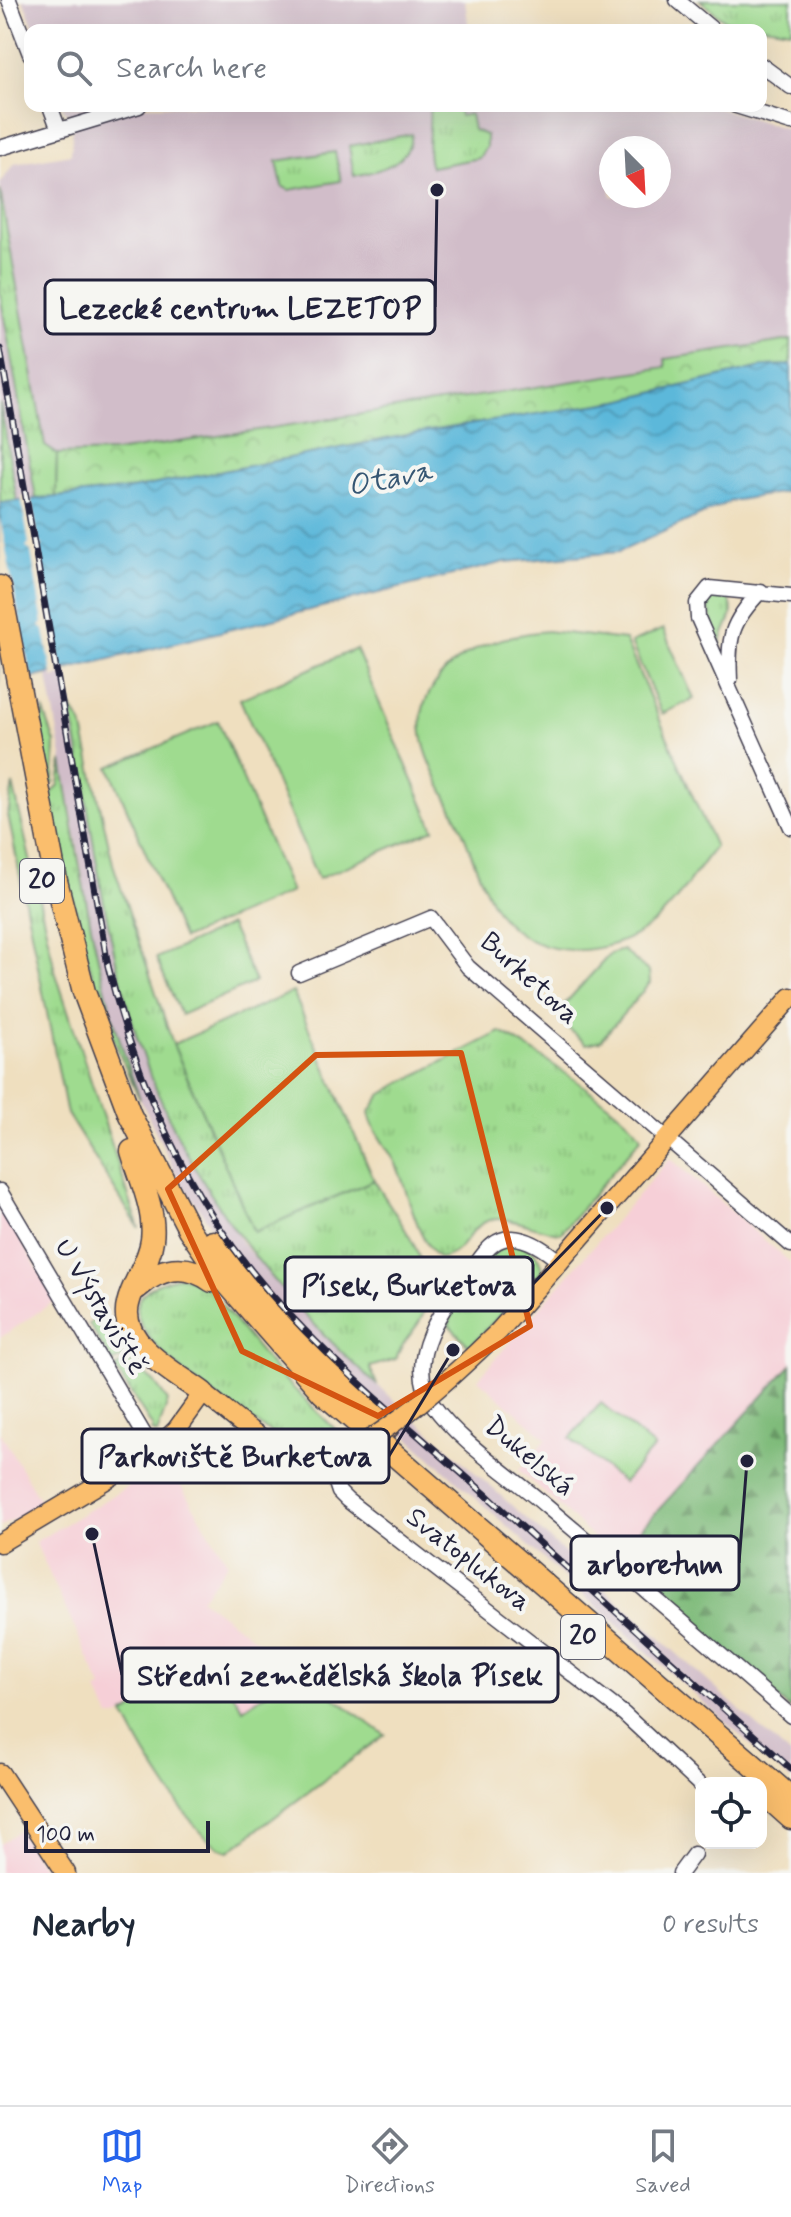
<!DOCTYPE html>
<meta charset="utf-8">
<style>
:root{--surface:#fff;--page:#f2f2f3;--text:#1f2937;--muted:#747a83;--line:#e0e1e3;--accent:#2563eb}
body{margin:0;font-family:Mynerve,sans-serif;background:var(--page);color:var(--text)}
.controls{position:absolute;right:24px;bottom:24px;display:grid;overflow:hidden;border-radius:16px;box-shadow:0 8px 32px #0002}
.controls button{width:72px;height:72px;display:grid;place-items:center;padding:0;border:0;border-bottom:2px solid var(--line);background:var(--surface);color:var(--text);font:40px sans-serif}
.compass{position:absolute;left:599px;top:136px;width:72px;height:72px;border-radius:50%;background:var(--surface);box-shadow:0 8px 32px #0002;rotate:156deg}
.scale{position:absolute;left:24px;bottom:20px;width:186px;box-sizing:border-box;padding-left:8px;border:4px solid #22223b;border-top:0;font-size:22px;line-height:28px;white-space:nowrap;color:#22223b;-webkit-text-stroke:6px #f6f6f2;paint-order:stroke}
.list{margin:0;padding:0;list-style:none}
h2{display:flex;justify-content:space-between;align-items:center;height:104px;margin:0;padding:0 32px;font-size:34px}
h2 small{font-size:26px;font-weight:400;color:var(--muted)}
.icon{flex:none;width:44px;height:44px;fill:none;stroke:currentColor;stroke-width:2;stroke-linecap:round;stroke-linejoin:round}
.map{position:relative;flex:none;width:791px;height:1873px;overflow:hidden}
.search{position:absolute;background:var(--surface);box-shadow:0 8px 32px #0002;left:24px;right:24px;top:24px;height:88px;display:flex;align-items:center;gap:20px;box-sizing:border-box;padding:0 28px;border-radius:16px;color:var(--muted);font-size:30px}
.sheet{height:232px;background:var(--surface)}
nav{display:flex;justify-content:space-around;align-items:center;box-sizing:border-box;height:112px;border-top:2px solid var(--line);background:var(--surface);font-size:22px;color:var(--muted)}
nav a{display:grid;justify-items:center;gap:4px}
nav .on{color:var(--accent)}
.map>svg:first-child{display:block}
.built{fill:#f6cfd7}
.industrial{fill:#d1bdc9;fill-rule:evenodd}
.grass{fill:url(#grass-tufts);stroke:#607e65;stroke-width:2}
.forest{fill:url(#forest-firs);stroke:#506e5a;stroke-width:2}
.park{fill:url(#park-crowns);stroke:#607e65;stroke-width:2}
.garden{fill:#9fdb8f;stroke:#607e65;stroke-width:2}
.water{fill:url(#water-waves);stroke:#3f6d8a;stroke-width:2}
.pier{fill:#efdfbf}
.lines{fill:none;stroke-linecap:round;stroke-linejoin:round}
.minor-casing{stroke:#413e4f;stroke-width:17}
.major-casing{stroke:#413e4f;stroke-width:21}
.highway-casing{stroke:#413e4f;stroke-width:25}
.minor{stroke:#fff;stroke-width:14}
.major{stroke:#fabe6d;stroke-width:18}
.highway{stroke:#fabe6d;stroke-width:22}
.rail-casing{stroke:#22223b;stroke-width:7}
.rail{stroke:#f6f6f2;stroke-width:4;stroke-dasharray:12;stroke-linecap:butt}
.major-bridge-casing{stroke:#413e4f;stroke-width:21;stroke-linecap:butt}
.major-bridge{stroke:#fabe6d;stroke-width:18}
.marked{fill:none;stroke:#d45411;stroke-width:6;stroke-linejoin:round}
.labels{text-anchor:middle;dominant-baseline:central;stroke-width:8;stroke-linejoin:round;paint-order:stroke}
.shield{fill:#f6f6f2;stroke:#626272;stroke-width:2}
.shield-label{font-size:26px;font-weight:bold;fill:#22223b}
.street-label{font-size:28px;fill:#22223b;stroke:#f6f6f2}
.water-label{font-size:30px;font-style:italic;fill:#365673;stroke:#f6f6f2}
.leader{fill:none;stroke:#22223b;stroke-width:3}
.callout-dot{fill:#22223b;stroke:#f6f6f2;stroke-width:3}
.callout{fill:#f6f6f2;stroke:#22223b;stroke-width:3}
.callout-label{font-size:30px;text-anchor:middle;font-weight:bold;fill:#22223b}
</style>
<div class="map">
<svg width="791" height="1873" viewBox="0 0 791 1873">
<defs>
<pattern id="grass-tufts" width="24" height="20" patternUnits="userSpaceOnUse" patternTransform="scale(2)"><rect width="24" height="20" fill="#9fdb8f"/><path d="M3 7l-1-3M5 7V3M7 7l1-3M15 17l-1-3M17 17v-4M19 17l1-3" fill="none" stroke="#89bc7c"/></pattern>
<pattern id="forest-firs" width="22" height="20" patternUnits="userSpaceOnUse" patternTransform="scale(2)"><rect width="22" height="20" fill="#7fbb7a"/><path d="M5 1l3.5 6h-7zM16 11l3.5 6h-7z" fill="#689865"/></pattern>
<pattern id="park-crowns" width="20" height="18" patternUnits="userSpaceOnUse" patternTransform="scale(2)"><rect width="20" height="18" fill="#9fdb8f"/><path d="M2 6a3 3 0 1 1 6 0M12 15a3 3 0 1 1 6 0" fill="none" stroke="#89bc7c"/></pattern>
<pattern id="water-waves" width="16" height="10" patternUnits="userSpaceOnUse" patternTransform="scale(2)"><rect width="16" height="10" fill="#5cb8da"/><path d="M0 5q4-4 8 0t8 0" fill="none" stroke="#4c95b2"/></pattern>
</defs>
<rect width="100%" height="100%" fill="#f6f6f2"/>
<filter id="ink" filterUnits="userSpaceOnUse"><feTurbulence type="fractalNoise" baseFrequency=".0125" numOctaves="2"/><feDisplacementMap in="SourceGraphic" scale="16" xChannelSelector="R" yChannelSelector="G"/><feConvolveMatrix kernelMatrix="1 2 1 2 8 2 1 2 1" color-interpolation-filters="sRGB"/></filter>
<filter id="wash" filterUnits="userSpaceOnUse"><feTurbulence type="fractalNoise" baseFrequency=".006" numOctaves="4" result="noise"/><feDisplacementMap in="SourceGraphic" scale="32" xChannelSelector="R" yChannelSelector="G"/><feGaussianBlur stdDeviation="1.8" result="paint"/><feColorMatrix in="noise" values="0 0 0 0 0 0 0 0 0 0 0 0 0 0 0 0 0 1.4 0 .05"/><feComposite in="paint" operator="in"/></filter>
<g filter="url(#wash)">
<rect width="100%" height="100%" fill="#efdfbf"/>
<path class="built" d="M 670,1158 L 791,1263 L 791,1364 L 615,1557 L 519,1470 L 547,1439 L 478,1379 Z
M 0,1205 L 56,1300 L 0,1338 Z
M 0,1432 L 43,1506 L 0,1526 Z
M 167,1463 L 228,1563 L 201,1599 L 298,1671 L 243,1710 L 208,1656 L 144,1687 L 152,1701 L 118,1717 L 110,1717 L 97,1691 L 102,1688 L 35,1542 Z
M 19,1831 L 46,1873 L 0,1873 L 0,1844 Z"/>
<path class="industrial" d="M 23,0 L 465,0 L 469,30 L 35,30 Z
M 61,106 L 710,106 L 791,130 L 791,340 L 666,359 L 666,367 L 393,410 L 115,452 L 53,454 L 45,446 L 0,184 L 14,164 L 71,154 L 73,119 ZM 611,148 L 659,148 L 659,196 L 611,196 Z
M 0,294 L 117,964 L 140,1049 L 174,1130 L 242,1243 L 294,1304 L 354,1364 L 791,1756 L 791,1781 L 342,1378 L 229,1252 L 178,1178 L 140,1099 L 111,1015 L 99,968 L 0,403 Z"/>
<path class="grass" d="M 700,0 L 791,0 L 791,30 L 724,20 Z
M 429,106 L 458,106 L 460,116 L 470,114 L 473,130 L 486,135 L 486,147 L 479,158 L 431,167 C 425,154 431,125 429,106 Z
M 412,134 C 409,164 379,171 354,176 L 349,146 Z
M 335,152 L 341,181 L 289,190 L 282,186 L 277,161 Z
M 0,190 L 45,446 L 57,454 L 56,497 L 36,499 L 0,294 Z
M 0,403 L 17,501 L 0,503 Z
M 714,596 L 726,596 C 741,612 723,628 720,646 L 707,603 Z
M 71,707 L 82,724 L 113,864 L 173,1044 L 254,1232 L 374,1180 C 395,1216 434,1260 426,1305 C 422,1327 402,1338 396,1359 L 370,1367 L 377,1385 C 260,1280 172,1164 129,1011 C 101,912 89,808 71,707 Z
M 44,711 L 55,743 L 54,783 L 46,784 L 36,729 L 40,729 Z
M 62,761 C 81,876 98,990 140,1099 C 93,1005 73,899 48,797 L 59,785 Z
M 13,784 L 56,974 L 139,1228 L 67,1114 L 8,815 Z
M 500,1032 C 523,1042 638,1120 641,1138 L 561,1233 C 541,1232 506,1213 487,1221 C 466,1229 464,1257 439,1258 C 418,1244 407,1186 395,1162 C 386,1145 373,1132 369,1113 L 381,1095 L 397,1085 Z
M 513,1243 C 530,1247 540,1253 542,1271 L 470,1347 L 447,1323 L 450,1323 C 452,1298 488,1248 513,1243 Z
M 182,1276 L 207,1287 L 275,1370 L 346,1440 L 315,1450 L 291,1445 C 252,1421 49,1304 182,1276 Z
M 103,1315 L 107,1337 L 124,1358 L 112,1363 L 89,1324 Z
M 128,1361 L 154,1382 L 168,1401 L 157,1434 L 151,1431 L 153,1428 L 115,1368 Z"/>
<path class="forest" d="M 791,1365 L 791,1710 L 615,1557 Z"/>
<path class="park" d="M 791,340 L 791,365 L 766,366 L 619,401 L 417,433 L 131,489 L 56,497 L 57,454 L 115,452 L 666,367 L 665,359 Z"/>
<path class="garden" d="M 663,629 L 694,699 L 662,714 L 631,643 Z
M 547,631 L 625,640 L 715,847 C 695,871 678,903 653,923 C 609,959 536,962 500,915 C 484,894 469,845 458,820 C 442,785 409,739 426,700 C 447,652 498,635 547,631 Z
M 356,649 L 434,829 L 318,879 L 240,699 Z
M 218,721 L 291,892 L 183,939 L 109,767 Z
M 230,925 L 255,982 L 181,1015 L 156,958 Z
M 623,950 L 649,972 L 650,983 L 600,1041 L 586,1044 L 561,1022 L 561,1008 L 610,954 Z
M 293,992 L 374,1180 L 254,1232 L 173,1044 Z
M 601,1403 L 654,1447 L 623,1483 L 570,1438 Z
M 208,1656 L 243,1709 L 298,1671 L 385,1735 L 229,1851 C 197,1847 139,1744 124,1714 L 151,1701 L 144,1687 Z"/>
<path class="water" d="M 791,365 L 791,491 L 731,501 L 619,552 L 505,562 L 0,686 L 0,503 L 131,489 L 417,433 L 619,401 L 766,366 Z"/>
<path class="pier" d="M 30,495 L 39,542 L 43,545 L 40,549 L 52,621 L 56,623 L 53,628 L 62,675 L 53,678 L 44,630 L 40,626 L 43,623 L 31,551 L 26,547 L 29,543 L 21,496 Z
M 0,519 L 32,683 L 0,690 Z"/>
</g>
<g filter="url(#ink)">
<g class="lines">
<g class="minor-casing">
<path id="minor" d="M 9,0 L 30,54
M 677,0 L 713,30
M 761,65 L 791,87
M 50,106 L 59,130
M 736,106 L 791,123
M 0,148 L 139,106
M 791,596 L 709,588 L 697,603 L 698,618 L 791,827
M 730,680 C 728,637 730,623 761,591
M 299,973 L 431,918 L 468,967 L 791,1245
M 0,1191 L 154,1451
M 561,1263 C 546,1250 522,1232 501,1240 C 488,1245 480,1259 472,1270 C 444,1306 402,1359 433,1405 C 459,1442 512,1476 546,1506 C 628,1575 710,1645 791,1716
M 328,1459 L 339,1492 L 347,1500 L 624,1714 L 701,1786
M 680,1873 L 694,1854"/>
</g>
<g class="major-casing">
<path id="major" d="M 499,1331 L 791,997
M 0,1543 L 154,1451 L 177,1429 L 203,1393 C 246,1425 285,1470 343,1455
M 0,1773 L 66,1873"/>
</g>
<g class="highway-casing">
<path id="highway" d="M 0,587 L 56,881 L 84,992 L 130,1115 L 189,1229 L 221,1276 L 323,1393 L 791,1798
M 132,1151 C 140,1178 156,1211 152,1240 C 149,1264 133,1281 128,1304 C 118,1344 176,1373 203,1393
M 213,1242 L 295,1337 L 388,1427
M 137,1288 C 160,1267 186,1262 212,1281
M 762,1792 L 791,1818"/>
</g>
<use href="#minor" class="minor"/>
<use href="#major" class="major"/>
<use href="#highway" class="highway"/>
<g class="rail-casing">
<path id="rail" d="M 0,349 L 108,966 C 133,1068 172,1162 233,1247 C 304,1344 404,1421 493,1501 C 592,1590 691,1680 791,1769"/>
</g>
<use href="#rail" class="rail"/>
<g class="major-bridge-casing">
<path id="major-bridge" d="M 343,1455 C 401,1424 452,1377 499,1331"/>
</g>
<use href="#major-bridge" class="major-bridge"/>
</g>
</g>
<path class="marked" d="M 461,1053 L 530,1326 L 378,1416 L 242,1351 L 168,1189 L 316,1055 Z"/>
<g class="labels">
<g class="shield">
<rect x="20" y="859" width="44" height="44" rx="6"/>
<rect x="561" y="1615" width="44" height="44" rx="6"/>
</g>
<g class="shield-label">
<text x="42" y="881">20</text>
<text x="583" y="1637">20</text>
</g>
<g class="street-label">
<text transform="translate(529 979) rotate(42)">Burketova</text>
<text transform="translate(100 1307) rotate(59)">U Výstaviště</text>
<text transform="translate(529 1457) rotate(40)">Dukelská</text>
<text transform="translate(468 1560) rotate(38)">Svatoplukova</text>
</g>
<g class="water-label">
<text transform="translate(390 479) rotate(-11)">Otava</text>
</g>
</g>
<path class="leader" d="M437 190L435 307M607 1208L533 1284M453 1350L389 1456M747 1461L739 1563M92 1534L122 1675"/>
<g class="callout-dot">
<circle cx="437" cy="190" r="8"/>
<circle cx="607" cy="1208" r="8"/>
<circle cx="453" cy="1350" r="8"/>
<circle cx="747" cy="1461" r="8"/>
<circle cx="92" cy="1534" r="8"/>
</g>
<g class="callout">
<rect x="45" y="280" width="390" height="54" rx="8"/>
<rect x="285" y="1257" width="248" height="54" rx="8"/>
<rect x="82" y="1429" width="307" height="54" rx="8"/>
<rect x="571" y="1536" width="168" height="54" rx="8"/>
<rect x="122" y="1648" width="436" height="54" rx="8"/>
</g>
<g class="callout-label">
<text x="240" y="318">Lezecké centrum LEZETOP</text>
<text x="409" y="1295">Písek, Burketova</text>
<text x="235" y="1466">Parkoviště Burketova</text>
<text x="655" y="1574">arboretum</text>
<text x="340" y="1685">Střední zemědělská škola Písek</text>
</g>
</svg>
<div class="controls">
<button><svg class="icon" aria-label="locate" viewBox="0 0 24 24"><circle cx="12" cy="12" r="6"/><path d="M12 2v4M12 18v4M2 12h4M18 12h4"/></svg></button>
</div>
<svg class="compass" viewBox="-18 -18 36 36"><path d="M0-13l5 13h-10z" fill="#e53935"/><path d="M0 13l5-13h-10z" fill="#747a83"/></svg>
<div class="scale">100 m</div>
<div class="search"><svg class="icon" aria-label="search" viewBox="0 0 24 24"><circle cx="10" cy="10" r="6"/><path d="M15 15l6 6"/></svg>Search here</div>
</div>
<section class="sheet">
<h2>Nearby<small>0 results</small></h2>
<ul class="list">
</ul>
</section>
<nav>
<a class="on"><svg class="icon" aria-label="map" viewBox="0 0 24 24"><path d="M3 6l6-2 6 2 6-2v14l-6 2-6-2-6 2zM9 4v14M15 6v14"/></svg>Map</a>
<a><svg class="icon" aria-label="directions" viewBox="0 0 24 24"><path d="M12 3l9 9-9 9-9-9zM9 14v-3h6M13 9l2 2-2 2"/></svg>Directions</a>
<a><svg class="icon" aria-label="saved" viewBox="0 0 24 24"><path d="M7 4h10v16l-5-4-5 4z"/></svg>Saved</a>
</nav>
